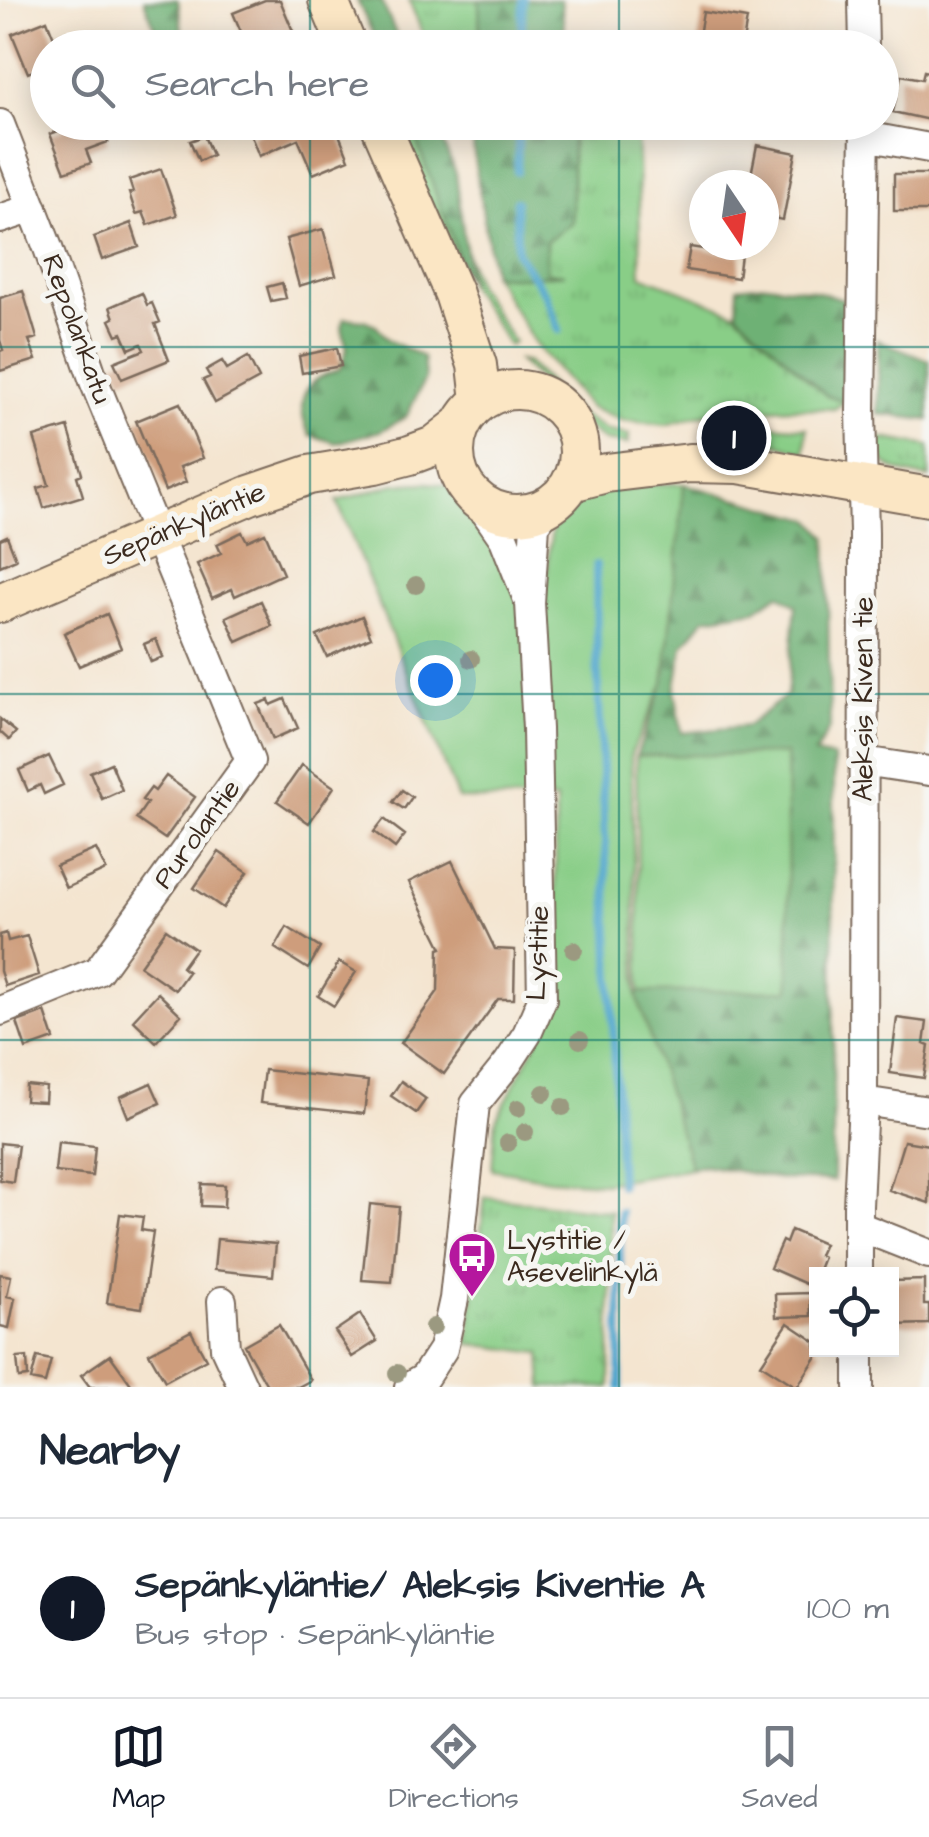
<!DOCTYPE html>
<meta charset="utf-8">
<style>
:root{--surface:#fff;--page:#f6f6f7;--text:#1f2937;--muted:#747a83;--line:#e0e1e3;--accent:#111827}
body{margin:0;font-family:"Architects Daughter",sans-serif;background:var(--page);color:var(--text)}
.controls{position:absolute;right:30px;bottom:30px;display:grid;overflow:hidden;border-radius:0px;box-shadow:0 5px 25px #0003}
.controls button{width:90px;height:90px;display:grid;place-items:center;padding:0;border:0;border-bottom:2px solid var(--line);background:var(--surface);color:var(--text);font:50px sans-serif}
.compass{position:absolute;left:689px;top:170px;width:90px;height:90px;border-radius:50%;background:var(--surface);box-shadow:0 5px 25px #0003;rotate:167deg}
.you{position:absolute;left:435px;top:680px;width:35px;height:35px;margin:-25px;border:8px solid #fff;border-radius:50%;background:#1a73e8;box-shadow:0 0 0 15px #1a73e833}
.badge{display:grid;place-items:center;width:65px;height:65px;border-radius:50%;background:var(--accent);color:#fff;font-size:32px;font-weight:700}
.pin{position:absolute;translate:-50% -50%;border:5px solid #fff;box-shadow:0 2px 10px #0006}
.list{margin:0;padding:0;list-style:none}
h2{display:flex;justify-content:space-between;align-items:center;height:130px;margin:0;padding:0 40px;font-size:42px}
h2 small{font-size:32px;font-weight:400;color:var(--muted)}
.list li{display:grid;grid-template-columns:65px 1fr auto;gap:30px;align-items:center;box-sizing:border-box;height:180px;padding:0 40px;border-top:2px solid var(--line)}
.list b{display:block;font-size:38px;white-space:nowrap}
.list p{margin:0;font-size:32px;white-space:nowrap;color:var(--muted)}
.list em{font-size:32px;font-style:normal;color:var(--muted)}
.icon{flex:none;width:55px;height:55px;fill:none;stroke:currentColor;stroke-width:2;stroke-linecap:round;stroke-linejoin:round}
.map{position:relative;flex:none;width:929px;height:1387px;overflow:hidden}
.search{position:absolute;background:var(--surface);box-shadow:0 5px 25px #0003;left:30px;right:30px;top:30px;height:110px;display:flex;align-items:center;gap:25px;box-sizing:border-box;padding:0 35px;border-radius:55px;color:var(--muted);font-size:38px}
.sheet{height:310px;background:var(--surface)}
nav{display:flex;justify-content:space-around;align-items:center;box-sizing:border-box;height:140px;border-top:2px solid var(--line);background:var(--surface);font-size:28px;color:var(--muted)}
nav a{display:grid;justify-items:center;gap:5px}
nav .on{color:var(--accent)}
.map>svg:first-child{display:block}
.grass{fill:url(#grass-tufts);stroke:#627c52;stroke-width:2.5}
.forest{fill:url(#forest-firs);stroke:#546e49;stroke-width:2.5;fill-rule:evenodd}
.green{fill:#89ce87;stroke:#627c52;stroke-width:2.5}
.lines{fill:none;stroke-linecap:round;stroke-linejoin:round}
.stream{stroke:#50a6cd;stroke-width:8}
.building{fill:#ce9d7b}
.street-casing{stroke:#7c6b5c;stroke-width:32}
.secondary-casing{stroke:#7c6b5c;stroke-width:42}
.street{stroke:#fff;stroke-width:28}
.secondary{stroke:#fbe6c4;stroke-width:38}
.tree{fill:#9b9980}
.grid{fill:none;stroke:#0f766e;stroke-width:2.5;stroke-opacity:0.55}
.labels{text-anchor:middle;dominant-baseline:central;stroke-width:10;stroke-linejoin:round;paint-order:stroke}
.street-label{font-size:28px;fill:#3b2a1e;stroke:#f6f6f2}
.poi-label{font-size:28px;fill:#3b2a1e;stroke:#f6f6f2;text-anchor:start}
</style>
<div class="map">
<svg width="929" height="1387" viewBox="0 0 929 1387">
<defs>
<pattern id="grass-tufts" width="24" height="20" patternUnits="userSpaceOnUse" patternTransform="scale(2.5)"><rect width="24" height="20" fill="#89ce87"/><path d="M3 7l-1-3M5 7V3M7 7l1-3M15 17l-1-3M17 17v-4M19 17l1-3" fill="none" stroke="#77b174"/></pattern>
<pattern id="forest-firs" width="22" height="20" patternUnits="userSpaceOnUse" patternTransform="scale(2.5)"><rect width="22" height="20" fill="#6eb174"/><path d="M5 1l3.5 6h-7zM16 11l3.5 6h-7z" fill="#5c905f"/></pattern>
</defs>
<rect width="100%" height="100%" fill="#f6f6f2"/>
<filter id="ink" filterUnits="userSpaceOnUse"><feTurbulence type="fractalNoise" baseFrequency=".01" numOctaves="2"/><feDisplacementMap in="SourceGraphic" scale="20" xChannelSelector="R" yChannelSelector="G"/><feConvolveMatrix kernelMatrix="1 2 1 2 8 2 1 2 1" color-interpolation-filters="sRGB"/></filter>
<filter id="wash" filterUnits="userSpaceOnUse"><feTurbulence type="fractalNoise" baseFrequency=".0048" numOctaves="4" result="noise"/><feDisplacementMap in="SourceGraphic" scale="40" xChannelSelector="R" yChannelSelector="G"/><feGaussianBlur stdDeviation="2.25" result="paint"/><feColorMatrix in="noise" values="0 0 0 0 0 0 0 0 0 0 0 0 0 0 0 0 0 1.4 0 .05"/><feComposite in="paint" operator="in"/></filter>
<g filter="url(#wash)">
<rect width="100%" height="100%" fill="#f4e5d0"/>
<path class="grass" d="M 409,0 L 479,0 L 480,47 L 428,47 Z
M 392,123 L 410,123 L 469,280 L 466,253 L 477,286 L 514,342 L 509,346 L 470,287 Z
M 572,123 L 637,123 L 641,275 L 737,313 L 827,396 L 846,401 L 834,409 L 792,408 L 712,412 L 666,425 L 621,420 L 590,408 L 535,344 L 493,275 L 523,277 L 556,274 L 546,272 L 546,241 L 572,222 Z
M 519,361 L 527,362 L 580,414 L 606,430 L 629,435 L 628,444 L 605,441 L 590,430 Z
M 733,422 L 807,428 L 805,453 L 746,432 L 716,432 L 718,425 Z
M 882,438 L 929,446 L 929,478 C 905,474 877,470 876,441 Z
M 485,1197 L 611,1211 L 610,1387 L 543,1387 L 541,1353 L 468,1344 Z"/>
<path class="forest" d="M 144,0 L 178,0 L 183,38 L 195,47 L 153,47 L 157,34 Z
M 357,0 L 381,0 L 402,47 L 379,47 Z
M 479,0 L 561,0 L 566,47 L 480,47 Z
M 474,122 L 572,123 L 572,222 L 546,241 L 546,272 L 565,274 L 523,277 L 493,275 L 475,164 L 472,131 Z
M 410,123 L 434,123 L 456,173 L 470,287 Z
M 766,284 L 812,290 L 843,299 L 847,316 L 846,401 L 827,396 L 737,313 L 738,287 Z
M 344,318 L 364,320 L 377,326 L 388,340 L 423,357 L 425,379 L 406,417 L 380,431 L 336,443 L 310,435 C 300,417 297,393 316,380 C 322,375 333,372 340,369 L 347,349 L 342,328 Z
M 878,340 L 929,360 L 929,420 L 878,414 Z
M 684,484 L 811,519 L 827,537 L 830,727 L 815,754 L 834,758 L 833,1181 L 781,1179 L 704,1165 L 691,1168 L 637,996 L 640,992 L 789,989 L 786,754 L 636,756 L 664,683 ZM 779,594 L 796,605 L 787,695 L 747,726 L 682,733 L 675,691 L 683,646 L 705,618 L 755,610 Z"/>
<path class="green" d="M 427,483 C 434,484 443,484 450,486 C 479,497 497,552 508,579 L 547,575 C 549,561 549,533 555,522 C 580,477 641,485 684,484 L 664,683 L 631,754 L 637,996 L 691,1168 L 604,1183 L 549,1179 L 492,1169 L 496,1120 L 555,1007 L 556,800 L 458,799 L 337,501 L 395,484 Z
M 786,754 L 789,990 L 640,992 L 636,756 Z"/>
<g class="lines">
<path class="stream" d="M 521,48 L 523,0
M 517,171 L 519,122
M 516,201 L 517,253 L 545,294 L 559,330
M 596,565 L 597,657 L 620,1185
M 620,1212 L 620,1387"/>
</g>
<g id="blocks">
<path class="building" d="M 265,0 L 280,0 L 300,48 L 248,48 L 233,13 Z
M 703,12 L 747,19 L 742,48 L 697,48 Z
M 47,20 L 58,48 L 48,48 L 48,65 L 28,73 L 12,34 Z
M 924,71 L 929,72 L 929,120 L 893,112 L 901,75 L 922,79 Z
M 62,122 L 100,122 L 108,142 L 86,150 L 91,163 L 65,172 L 50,134 L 64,129 Z
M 283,122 L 334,122 L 349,159 L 313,174 L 298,139 L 259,156 L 251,136 Z
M 204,136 L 212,155 L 199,161 L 190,141 Z
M 757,145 L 796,153 L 783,220 L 764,216 L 764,185 L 749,185 Z
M 161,169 L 177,215 L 148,225 L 143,212 L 136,214 L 129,193 L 133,192 L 129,180 Z
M 894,174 L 928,174 L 929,211 L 894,211 Z
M 131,223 L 139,247 L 102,260 L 94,237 Z
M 323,229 L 336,275 L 299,286 L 286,239 Z
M 690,247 L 741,255 L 738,278 L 686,270 Z
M 282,283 L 286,298 L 271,301 L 267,287 Z
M 23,291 L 37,338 L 29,340 L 36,360 L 0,371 L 0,351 L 3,350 L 0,340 L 0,298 Z
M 142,293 L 147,305 L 152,303 L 160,322 L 155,324 L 169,360 L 122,379 L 114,362 L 144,350 L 141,344 L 129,349 L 122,333 L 117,335 L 110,320 L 114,318 L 110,307 Z
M 337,348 L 341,366 L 302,373 L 299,356 Z
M 248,357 L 259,379 L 215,403 L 203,380 L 210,377 L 206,370 L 222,361 L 227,369 Z
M 180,403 L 203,458 L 180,467 L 186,482 L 165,491 L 136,421 Z
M 68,427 L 82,474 L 77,476 L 83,496 L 44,508 L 38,488 L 49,485 L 34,437 Z
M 242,532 L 247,541 L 265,533 L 283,574 L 235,596 L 232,589 L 212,598 L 197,564 L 221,553 L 217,544 Z
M 7,536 L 16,559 L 0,566 L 0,539 Z
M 261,601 L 272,626 L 237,642 L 226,617 Z
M 107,614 L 121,648 L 79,666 L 64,633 Z
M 362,616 L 371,637 L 327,657 L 317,636 Z
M 156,639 L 163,657 L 151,662 L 144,644 Z
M 285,699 L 298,728 L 273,739 L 258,704 L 269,700 L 271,705 Z
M 0,719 L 16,732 L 9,740 L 0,732 Z
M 49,756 L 63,785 L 44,794 L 40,785 L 28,791 L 19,770 Z
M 111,763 L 122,790 L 102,799 L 90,772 Z
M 302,765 L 334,787 L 309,823 L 277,801 Z
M 166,776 L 195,797 L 165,839 L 136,819 L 147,803 L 142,800 L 151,788 L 155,791 Z
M 402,790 L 412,797 L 404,809 L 393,802 Z
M 384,819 L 405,835 L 395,848 L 374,832 Z
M 96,849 L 106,870 L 66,888 L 56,866 Z
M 219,852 L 248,872 L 223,908 L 194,888 Z
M 452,861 L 495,949 L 515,950 L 514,999 L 498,999 L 444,1074 L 401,1043 L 438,991 L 439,949 L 442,948 L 409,882 Z
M 287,927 L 320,948 L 308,969 L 275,948 Z
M 166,929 L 195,949 L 182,967 L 188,972 L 175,990 L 140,966 Z
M 6,933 L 8,941 L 27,936 L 39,975 L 5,986 L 0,971 L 0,935 Z
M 339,962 L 356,972 L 334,1006 L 318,996 Z
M 158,993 L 181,1015 L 156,1042 L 133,1020 Z
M 45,1012 L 54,1039 L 26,1049 L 17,1022 Z
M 897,1018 L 927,1022 L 924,1044 L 929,1046 L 924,1078 L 890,1073 Z
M 264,1070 L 368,1081 L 364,1114 L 260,1103 Z
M 401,1081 L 426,1099 L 416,1113 L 391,1096 Z
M 151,1083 L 160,1103 L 128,1117 L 120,1097 Z
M 26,1085 L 46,1087 L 45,1102 L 25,1101 Z
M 904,1141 L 929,1145 L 929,1203 L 889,1190 Z
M 58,1142 L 95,1146 L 92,1176 L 55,1172 Z
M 0,1143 L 18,1145 L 13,1182 L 0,1180 Z
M 202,1184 L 225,1185 L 224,1207 L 201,1206 Z
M 370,1204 L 399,1207 L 392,1282 L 362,1280 Z
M 120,1214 L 143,1217 L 141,1230 L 153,1232 L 142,1308 L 107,1303 Z
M 791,1230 L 824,1244 L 819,1255 L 823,1257 L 816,1275 L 811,1273 L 806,1284 L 770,1268 L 782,1241 L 786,1243 Z
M 217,1239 L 276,1244 L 273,1276 L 214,1270 Z
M 0,1274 L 11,1276 L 7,1296 L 15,1298 L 9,1328 L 0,1326 Z
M 924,1280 L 924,1305 L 929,1305 L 929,1324 L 892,1325 L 892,1281 Z
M 810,1293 L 811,1316 L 776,1317 L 775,1294 Z
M 360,1314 L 377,1341 L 352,1357 L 335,1331 Z
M 788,1323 L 816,1342 L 816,1350 L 821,1350 L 797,1387 L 761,1364 Z
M 279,1325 L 311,1380 L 298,1387 L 268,1387 L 244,1345 Z
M 191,1331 L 206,1359 L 165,1381 L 149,1353 Z
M 110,1355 L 133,1387 L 90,1387 L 81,1375 Z
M 27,1357 L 28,1377 L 19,1378 L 17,1358 Z
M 37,1357 L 51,1360 L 45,1383 L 31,1380 Z"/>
</g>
</g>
<g filter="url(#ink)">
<use href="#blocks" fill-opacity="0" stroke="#7c6b5c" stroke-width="2.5"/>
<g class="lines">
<g class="street-casing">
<path id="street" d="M 863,0 L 864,48
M 0,124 L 48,248 L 94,381 L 250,761 L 98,971 L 0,1011
M 865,136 L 929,148
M 0,219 L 33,208
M 477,500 L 504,539 L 527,597
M 863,761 L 929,771
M 863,1101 L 929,1111
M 858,1226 L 929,1254
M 858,1274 L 858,1206 L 863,1101 L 864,533 L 861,411 L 865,122
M 222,1301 L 225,1348 L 243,1387
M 859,1350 L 859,1387
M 409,1387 L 424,1378 L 443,1349 L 454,1299 L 475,1104 L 508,1063 L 527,1034 L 542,999 L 537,729 L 530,603 L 535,525 L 550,504"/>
</g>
<g class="secondary-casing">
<path id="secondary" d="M 328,0 L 348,48
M 379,122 L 454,294 L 477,365 L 481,401
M455 452a62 62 0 1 1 124 0a62 62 0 1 1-124 0Z
M 571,482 L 606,473 L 690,463 L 739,464 L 929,497
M 0,603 L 250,495 L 309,475 L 375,464 L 410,455 L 434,446 L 462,424"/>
</g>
<use href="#street" class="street"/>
<use href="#secondary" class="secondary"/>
</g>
<g class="tree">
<circle cx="416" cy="585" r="9"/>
<circle cx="471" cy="659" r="9"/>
<circle cx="574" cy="950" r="9"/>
<circle cx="580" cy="1040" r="9"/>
<circle cx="544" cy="1093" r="9"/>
<circle cx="563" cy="1107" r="9"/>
<circle cx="518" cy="1108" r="9"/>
<circle cx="525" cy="1132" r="9"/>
<circle cx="508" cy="1143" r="9"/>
<circle cx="433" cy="1327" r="9"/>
<circle cx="397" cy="1373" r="9"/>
</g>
</g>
<path class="grid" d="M 310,0 L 310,48M 619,0 L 619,48M 310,122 L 310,1387M 619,122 L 619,1387M 0,347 L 929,347M 0,694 L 929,694M 0,1040 L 929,1040"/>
<defs>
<g id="bus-pin" transform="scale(2.5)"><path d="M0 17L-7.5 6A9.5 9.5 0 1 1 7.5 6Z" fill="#b5179e" stroke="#f6f6f2"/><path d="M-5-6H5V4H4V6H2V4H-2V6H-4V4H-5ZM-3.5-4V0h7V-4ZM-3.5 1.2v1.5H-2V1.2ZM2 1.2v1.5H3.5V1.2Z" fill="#fff"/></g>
</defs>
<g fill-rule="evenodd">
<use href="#bus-pin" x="472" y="1256"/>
</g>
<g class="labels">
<g class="street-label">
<text transform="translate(77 329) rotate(70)">Repolankatu</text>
<text transform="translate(184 524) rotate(-23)">Sepänkyläntie</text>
<text transform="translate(863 699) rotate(-90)">Aleksis Kiven tie</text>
<text transform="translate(197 834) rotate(-54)">Purolantie</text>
<text transform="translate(538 953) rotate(-88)">Lystitie</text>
</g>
<g class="poi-label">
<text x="507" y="1240">Lystitie /<tspan x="507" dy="32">Asevelinkylä</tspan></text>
</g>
</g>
</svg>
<div class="controls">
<button><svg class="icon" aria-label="locate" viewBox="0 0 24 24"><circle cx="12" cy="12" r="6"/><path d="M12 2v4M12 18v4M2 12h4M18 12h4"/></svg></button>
</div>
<svg class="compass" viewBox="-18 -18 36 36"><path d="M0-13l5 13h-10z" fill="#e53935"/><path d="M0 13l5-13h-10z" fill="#747a83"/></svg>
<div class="you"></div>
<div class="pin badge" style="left:734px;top:438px">1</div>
<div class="search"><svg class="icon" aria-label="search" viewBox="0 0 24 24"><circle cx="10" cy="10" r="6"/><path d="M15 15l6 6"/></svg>Search here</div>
</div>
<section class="sheet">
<h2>Nearby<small></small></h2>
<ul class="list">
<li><span class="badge">1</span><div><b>Sepänkyläntie/ Aleksis Kiventie A</b><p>Bus stop · Sepänkyläntie</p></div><em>100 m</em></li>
</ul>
</section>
<nav>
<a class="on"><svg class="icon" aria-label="map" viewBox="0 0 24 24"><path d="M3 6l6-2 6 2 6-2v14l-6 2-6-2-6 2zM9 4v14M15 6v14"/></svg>Map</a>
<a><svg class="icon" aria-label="directions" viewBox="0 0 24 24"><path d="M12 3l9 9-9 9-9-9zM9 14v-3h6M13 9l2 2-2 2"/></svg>Directions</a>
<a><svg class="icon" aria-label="saved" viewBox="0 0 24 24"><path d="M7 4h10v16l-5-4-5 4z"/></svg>Saved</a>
</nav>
